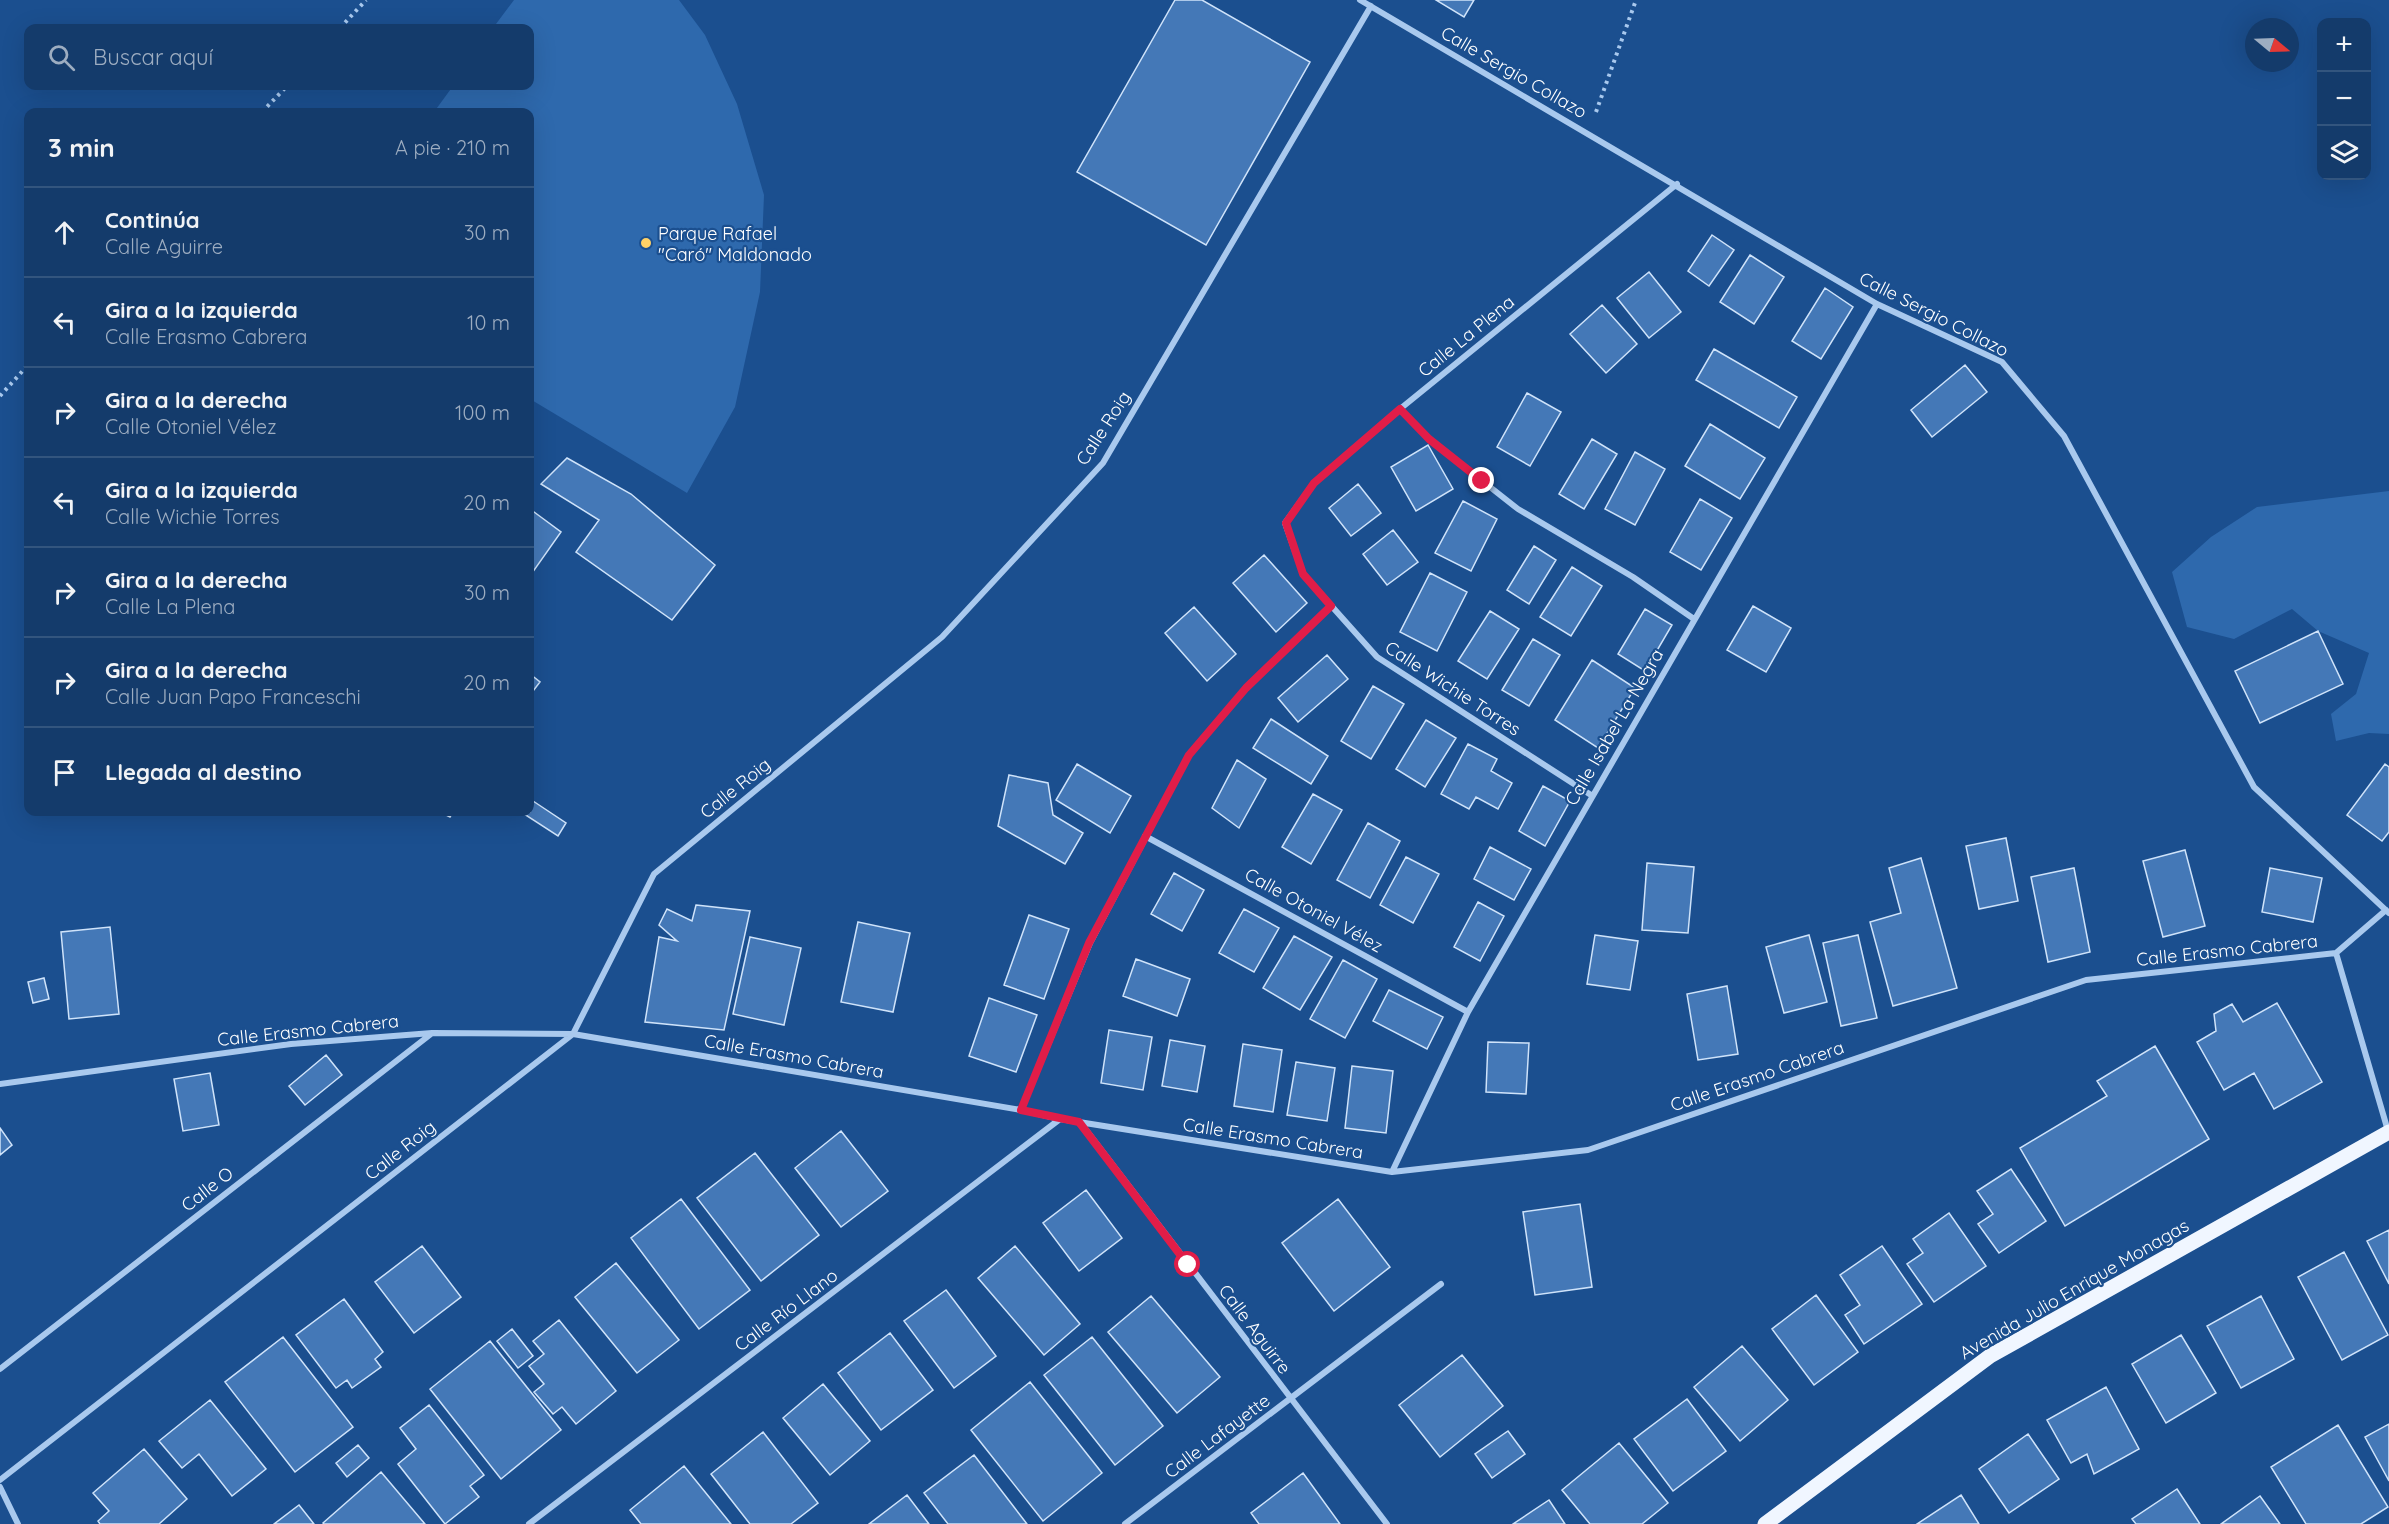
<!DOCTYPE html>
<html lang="es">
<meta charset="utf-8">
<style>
:root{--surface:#143b6b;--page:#214673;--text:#f1f3f6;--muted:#9dadc1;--line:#33557e}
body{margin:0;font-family:Quicksand,sans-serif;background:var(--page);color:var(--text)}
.controls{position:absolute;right:18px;top:18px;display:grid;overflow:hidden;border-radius:12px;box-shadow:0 6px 24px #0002}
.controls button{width:54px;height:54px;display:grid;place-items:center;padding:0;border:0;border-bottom:2px solid var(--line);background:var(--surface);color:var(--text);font:30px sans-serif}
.compass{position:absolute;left:2245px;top:18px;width:54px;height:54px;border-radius:50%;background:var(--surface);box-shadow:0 6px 24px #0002;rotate:109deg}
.stop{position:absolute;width:18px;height:18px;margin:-14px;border:4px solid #e11d48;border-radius:50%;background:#fff}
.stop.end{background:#e11d48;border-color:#fff;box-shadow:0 2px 6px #0008}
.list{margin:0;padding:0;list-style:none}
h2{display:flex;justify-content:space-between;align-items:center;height:78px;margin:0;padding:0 24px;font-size:26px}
h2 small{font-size:20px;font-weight:400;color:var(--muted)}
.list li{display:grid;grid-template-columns:39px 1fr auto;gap:18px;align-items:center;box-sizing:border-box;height:90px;padding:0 24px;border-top:2px solid var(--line)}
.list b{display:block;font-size:22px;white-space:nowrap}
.list p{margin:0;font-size:20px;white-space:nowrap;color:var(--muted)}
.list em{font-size:20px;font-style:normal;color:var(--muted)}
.icon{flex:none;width:33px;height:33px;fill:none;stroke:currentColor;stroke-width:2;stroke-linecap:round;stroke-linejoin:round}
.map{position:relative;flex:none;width:2389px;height:1524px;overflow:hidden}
.search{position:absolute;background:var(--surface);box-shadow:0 6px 24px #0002;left:24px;top:24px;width:510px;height:66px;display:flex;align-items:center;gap:15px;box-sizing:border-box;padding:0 21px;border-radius:12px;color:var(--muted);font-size:22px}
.panel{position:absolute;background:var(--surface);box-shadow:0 6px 24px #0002;left:24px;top:108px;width:510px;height:708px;border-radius:12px}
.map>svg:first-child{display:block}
.green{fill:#2e69ad}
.building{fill:#4478b7;stroke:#cfe3fa;stroke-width:1.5}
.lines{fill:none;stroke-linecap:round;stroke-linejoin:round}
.path{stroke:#a9c9ee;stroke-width:4;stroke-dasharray:3 4.5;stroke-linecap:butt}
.minor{stroke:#a9c9ee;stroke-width:6}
.primary{stroke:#f0f6ff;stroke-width:15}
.route{stroke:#e11d48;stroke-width:8}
.poi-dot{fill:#ffd166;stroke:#1b4f8f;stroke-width:2}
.labels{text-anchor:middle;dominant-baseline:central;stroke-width:4.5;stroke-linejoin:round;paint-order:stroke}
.street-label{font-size:18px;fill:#fff;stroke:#1b4f8f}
.poi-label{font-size:18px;fill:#fff;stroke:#1b4f8f;text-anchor:start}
</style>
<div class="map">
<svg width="2389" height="1524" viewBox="0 0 2389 1524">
<rect width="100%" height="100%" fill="#1b4f8f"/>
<path class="green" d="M 514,0 L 679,0 L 705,35 L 737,104 L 764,195 L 760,292 L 735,407 L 687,493 L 530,399 L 530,112 L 434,112 L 453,86 L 530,86 L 530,28 L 493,28 Z
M 2389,491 L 2389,734 L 2369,733 L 2336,741 L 2331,714 L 2356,694 L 2369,653 L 2318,631 L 2292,609 L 2234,639 L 2187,627 L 2172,572 L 2211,537 L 2257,507 Z"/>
<path class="building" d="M 1175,0 L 1202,0 L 1310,62 L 1206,245 L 1077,172 Z
M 1436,0 L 1474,0 L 1464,17 Z
M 1712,235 L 1734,250 L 1709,286 L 1688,271 Z
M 1750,255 L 1784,277 L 1754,324 L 1720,302 Z
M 1649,272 L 1681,312 L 1649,338 L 1617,298 Z
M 1825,288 L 1853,307 L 1821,359 L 1792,341 Z
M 1602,305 L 1637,344 L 1606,373 L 1570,334 Z
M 1714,349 L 1797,397 L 1779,428 L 1696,380 Z
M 1965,365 L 1987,392 L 1932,437 L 1911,410 Z
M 1527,393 L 1561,412 L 1530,466 L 1497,447 Z
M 1710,424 L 1765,458 L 1740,499 L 1685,466 Z
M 1592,439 L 1617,454 L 1584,509 L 1559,494 Z
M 1428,445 L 1453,489 L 1416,511 L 1391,467 Z
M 1635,452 L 1665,469 L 1635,525 L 1605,509 Z
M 567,458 L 631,494 L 715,565 L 672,620 L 576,552 L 599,520 L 541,484 Z
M 1358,484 L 1381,513 L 1351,536 L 1329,508 Z
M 1700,499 L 1732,518 L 1701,570 L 1670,552 Z
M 1463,501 L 1497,519 L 1471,571 L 1435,553 Z
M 530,509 L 561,532 L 530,576 Z
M 1393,530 L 1418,562 L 1387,585 L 1363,554 Z
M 1534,546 L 1556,560 L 1529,604 L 1507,590 Z
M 1264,555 L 1307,603 L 1276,632 L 1233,583 Z
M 1572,567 L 1602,586 L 1571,636 L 1540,617 Z
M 1430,573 L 1467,592 L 1437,651 L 1400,632 Z
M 1753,606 L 1791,628 L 1766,672 L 1727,650 Z
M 1194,607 L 1236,654 L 1207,681 L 1165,633 Z
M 1645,609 L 1672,625 L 1645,671 L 1618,654 Z
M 1490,611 L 1519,629 L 1487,679 L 1458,661 Z
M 2318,631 L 2343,684 L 2260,723 L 2235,671 Z
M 1533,639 L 1560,655 L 1529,706 L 1502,690 Z
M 1327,655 L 1348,679 L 1298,722 L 1278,698 Z
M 1592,660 L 1635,688 L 1598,748 L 1555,720 Z
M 530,674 L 540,682 L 530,695 Z
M 1373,686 L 1404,704 L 1371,759 L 1341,741 Z
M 1271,719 L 1328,756 L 1311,784 L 1253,748 Z
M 1426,720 L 1456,738 L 1425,787 L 1396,769 Z
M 1468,744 L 1497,759 L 1491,771 L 1512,783 L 1498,809 L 1476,797 L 1469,809 L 1441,794 Z
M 1237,760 L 1266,779 L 1239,828 L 1212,808 Z
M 1077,764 L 1131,796 L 1110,833 L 1056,800 Z
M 2385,764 L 2389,767 L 2389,832 L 2382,841 L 2347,815 Z
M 1009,775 L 1048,783 L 1053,815 L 1083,833 L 1065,864 L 998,826 Z
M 1543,786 L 1570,801 L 1545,846 L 1519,831 Z
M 1313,794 L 1342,810 L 1311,864 L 1282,847 Z
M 530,799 L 566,823 L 558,836 L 521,812 L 530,812 Z
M 440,812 L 453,812 L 450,817 Z
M 1368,823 L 1400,841 L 1370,898 L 1337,880 Z
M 2006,838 L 2018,901 L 1979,909 L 1966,846 Z
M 1490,847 L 1531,869 L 1514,900 L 1474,879 Z
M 2185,850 L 2205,926 L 2163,937 L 2143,861 Z
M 1406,857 L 1439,874 L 1413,923 L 1380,905 Z
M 1921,858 L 1957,988 L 1893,1006 L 1870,922 L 1901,913 L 1889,868 Z
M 1647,863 L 1694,867 L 1688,933 L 1642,930 Z
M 2074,868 L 2090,952 L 2048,962 L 2031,877 Z
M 2270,868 L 2322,878 L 2313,922 L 2262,912 Z
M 1174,873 L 1204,890 L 1182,931 L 1151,914 Z
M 1478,902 L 1504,916 L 1480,961 L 1454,947 Z
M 696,905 L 750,911 L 724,1030 L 645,1022 L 659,937 L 677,941 L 659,925 L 667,909 L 692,921 Z
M 1244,909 L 1279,928 L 1254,972 L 1219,953 Z
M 1029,915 L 1069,929 L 1044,999 L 1004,985 Z
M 858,922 L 910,933 L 893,1012 L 841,1002 Z
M 110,927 L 119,1014 L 69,1019 L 61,932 Z
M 1595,935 L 1638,941 L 1630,990 L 1587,984 Z
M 1809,935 L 1827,1002 L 1784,1013 L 1766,947 Z
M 1858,935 L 1877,1018 L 1841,1026 L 1823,943 Z
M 1294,936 L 1332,957 L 1300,1010 L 1263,988 Z
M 750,937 L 801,948 L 784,1025 L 733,1014 Z
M 1136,959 L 1190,979 L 1177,1016 L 1123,996 Z
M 1343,960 L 1377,979 L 1345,1038 L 1310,1019 Z
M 44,978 L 49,999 L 33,1003 L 28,982 Z
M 1727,986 L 1738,1054 L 1698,1060 L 1687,994 Z
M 1389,990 L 1443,1017 L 1427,1049 L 1373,1021 Z
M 989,998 L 1037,1015 L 1016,1072 L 969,1056 Z
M 2277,1003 L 2322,1082 L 2274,1109 L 2254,1073 L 2224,1090 L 2197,1042 L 2216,1031 L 2214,1014 L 2232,1004 L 2243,1022 Z
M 1109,1030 L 1152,1037 L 1143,1090 L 1101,1083 Z
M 1170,1040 L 1205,1046 L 1197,1092 L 1162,1086 Z
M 1488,1042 L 1529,1043 L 1526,1094 L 1486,1092 Z
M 1243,1044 L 1282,1050 L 1273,1112 L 1234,1106 Z
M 2155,1046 L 2209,1139 L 2065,1226 L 2020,1148 L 2107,1096 L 2097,1081 Z
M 326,1055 L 342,1075 L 305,1105 L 289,1086 Z
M 1296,1062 L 1335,1068 L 1327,1121 L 1287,1115 Z
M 1352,1066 L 1393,1071 L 1386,1133 L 1345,1128 Z
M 210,1073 L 219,1125 L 183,1131 L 174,1079 Z
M 0,1128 L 12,1145 L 0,1155 Z
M 841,1131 L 888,1191 L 841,1227 L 795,1168 Z
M 755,1153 L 819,1235 L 761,1281 L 697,1198 Z
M 2011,1169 L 2046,1221 L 1999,1253 L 1978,1224 L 1993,1214 L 1977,1191 Z
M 1086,1190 L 1122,1238 L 1079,1271 L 1043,1223 Z
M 681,1199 L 750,1290 L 699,1329 L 631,1238 Z
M 1338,1199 L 1390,1267 L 1334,1311 L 1282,1243 Z
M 1580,1204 L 1592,1287 L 1535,1295 L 1523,1212 Z
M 1949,1213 L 1986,1266 L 1934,1302 L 1907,1264 L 1923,1253 L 1913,1239 Z
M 2389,1230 L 2389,1284 L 2367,1241 Z
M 422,1246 L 461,1297 L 414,1333 L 375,1282 Z
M 1015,1246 L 1080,1324 L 1044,1355 L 978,1278 Z
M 1882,1246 L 1922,1304 L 1864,1344 L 1845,1315 L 1860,1305 L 1840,1275 Z
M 2344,1252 L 2388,1335 L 2342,1360 L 2298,1277 Z
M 616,1263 L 679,1340 L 637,1373 L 575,1297 Z
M 946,1290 L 996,1356 L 954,1388 L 904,1321 Z
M 1816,1295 L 1858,1352 L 1814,1385 L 1772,1329 Z
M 1151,1296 L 1220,1377 L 1177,1413 L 1108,1332 Z
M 2261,1296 L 2294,1359 L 2241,1388 L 2207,1326 Z
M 344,1299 L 383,1352 L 375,1359 L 381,1367 L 352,1388 L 347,1380 L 336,1388 L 296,1335 Z
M 559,1320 L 616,1391 L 576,1424 L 562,1407 L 553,1414 L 534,1392 L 544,1384 L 529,1366 L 544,1354 L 533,1341 Z
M 512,1329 L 533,1356 L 518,1368 L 497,1341 Z
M 890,1333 L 933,1390 L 881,1430 L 838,1373 Z
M 2181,1335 L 2216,1393 L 2166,1423 L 2132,1364 Z
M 283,1337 L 353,1427 L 295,1472 L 225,1382 Z
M 1092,1337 L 1163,1426 L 1115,1465 L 1044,1375 Z
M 490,1341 L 561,1430 L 501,1479 L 430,1389 Z
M 1742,1346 L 1788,1400 L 1740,1441 L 1694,1387 Z
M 1462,1355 L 1503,1406 L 1440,1457 L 1399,1405 Z
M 1030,1382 L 1102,1473 L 1043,1521 L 971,1430 Z
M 823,1384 L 870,1441 L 830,1475 L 783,1418 Z
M 2106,1387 L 2139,1449 L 2094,1474 L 2087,1454 L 2071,1463 L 2047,1420 Z
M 1687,1399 L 1726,1451 L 1673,1491 L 1634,1439 Z
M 210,1400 L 266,1469 L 232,1496 L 199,1454 L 182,1468 L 159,1441 Z
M 429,1405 L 484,1475 L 470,1486 L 479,1497 L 445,1524 L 398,1464 L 416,1449 L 400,1428 Z
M 2389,1424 L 2389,1481 L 2365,1437 Z
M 2338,1425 L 2388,1507 L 2361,1524 L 2306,1524 L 2271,1467 Z
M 1508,1431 L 1525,1454 L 1492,1478 L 1475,1454 Z
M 763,1432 L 818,1503 L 791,1524 L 750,1524 L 711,1474 Z
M 2028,1434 L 2059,1479 L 2009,1513 L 1979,1469 Z
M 1619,1443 L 1668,1503 L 1642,1524 L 1590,1524 L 1562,1490 Z
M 358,1445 L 369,1458 L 347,1477 L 336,1463 Z
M 144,1449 L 187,1499 L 159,1524 L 100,1524 L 98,1521 L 109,1511 L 93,1493 Z
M 974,1455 L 1027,1524 L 948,1524 L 924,1493 Z
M 684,1466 L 731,1524 L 641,1524 L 630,1510 Z
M 381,1472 L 425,1524 L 324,1524 L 323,1523 Z
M 1303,1473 L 1340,1524 L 1259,1524 L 1251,1513 Z
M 2177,1489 L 2200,1524 L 2136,1524 L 2132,1519 Z
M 907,1495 L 929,1524 L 869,1524 Z
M 1961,1495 L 1979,1524 L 1917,1524 Z
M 2260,1496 L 2280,1524 L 2221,1524 Z
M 1549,1500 L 1565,1524 L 1513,1524 Z
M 299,1505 L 314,1524 L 274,1524 Z"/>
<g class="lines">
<path class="path" d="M 340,28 L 366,0
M 262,112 L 287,86
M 1596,112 L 1636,0
M 0,396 L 28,365"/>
<path class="minor" d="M 1360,0 L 1877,304 L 2002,362 L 2064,436 L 2254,787 L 2389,913
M 1400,409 L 1429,439 L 1518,509 L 1633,577 L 1694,619
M 1591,795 L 1377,657 L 1303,574 L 1285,523 L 1314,483 L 1400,409 L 1677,184
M 1145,836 L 1468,1012
M 2336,953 L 2388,1131
M 2336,953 L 2386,910
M 0,1084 L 291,1044 L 432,1033 L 573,1034 L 1021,1110 L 1060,1119 L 1392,1172 L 1588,1150 L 2086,980 L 2336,953
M 1021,1110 L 1090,943 L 1189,755 L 1246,688 L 1331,606
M 1080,1122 L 1387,1524
M 1392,1172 L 1468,1012 L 1877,304
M 0,1369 L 431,1034
M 0,1480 L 573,1034 L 654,874 L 942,637 L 1103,463 L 1371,6
M 0,1487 L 18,1524
M 529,1524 L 1060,1119
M 1125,1524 L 1441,1284"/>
<path class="primary" d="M 1765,1524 L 1990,1356 L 2389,1132"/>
</g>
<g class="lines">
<path class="route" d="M 1188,1265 L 1079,1122 L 1021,1110 L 1089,943 L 1189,755 L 1246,688 L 1331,606 L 1303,574 L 1286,523 L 1314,483 L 1400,409 L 1429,439 L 1482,481"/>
</g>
<circle class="poi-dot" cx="646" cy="243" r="6"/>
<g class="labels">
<g class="street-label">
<text transform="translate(1514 72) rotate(30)">Calle Sergio Collazo</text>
<text transform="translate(1934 314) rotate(27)">Calle Sergio Collazo</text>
<text transform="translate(1466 336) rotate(-39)">Calle La Plena</text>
<text transform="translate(1103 428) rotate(-57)">Calle Roig</text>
<text transform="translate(1453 688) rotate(33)">Calle Wichie Torres</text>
<text transform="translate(1614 727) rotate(-60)">Calle Isabel La Negra</text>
<text transform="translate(735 788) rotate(-39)">Calle Roig</text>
<text transform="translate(1314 910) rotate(29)">Calle Otoniel Vélez</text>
<text transform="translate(2227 950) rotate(-6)">Calle Erasmo Cabrera</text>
<text transform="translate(308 1030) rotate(-6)">Calle Erasmo Cabrera</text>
<text transform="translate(794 1056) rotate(10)">Calle Erasmo Cabrera</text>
<text transform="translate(1757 1076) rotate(-19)">Calle Erasmo Cabrera</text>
<text transform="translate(1273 1138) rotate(9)">Calle Erasmo Cabrera</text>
<text transform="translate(400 1150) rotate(-38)">Calle Roig</text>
<text transform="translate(207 1189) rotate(-38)">Calle O</text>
<text transform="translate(2074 1289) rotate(-30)">Avenida Julio Enrique Monagas</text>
<text transform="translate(786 1310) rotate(-37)">Calle Río Llano</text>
<text transform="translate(1255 1329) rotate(53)">Calle Aguirre</text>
<text transform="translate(1217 1436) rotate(-37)">Calle Lafayette</text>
</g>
<g class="poi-label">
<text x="658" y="233">Parque Rafael<tspan x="658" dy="21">"Caró" Maldonado</tspan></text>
</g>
</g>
</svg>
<div class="controls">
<button>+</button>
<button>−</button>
<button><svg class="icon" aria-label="layers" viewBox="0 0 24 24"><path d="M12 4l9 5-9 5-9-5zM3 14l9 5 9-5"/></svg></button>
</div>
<svg class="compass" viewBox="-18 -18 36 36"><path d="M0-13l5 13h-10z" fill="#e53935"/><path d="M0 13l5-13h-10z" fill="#9dadc1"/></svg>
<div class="stop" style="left:1188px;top:1265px"></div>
<div class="stop end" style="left:1482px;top:481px"></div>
<div class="search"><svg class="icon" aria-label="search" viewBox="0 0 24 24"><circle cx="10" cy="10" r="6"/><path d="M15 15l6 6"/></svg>Buscar aquí</div>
<section class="panel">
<h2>3 min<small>A pie · 210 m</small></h2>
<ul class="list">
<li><svg class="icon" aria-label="ahead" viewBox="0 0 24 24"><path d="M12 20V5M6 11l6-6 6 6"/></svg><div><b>Continúa</b><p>Calle Aguirre</p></div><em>30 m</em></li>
<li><svg class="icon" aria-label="left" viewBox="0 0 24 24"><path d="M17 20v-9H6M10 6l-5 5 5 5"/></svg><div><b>Gira a la izquierda</b><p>Calle Erasmo Cabrera</p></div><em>10 m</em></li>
<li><svg class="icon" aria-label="right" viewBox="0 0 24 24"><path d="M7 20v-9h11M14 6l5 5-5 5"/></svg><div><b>Gira a la derecha</b><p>Calle Otoniel Vélez</p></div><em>100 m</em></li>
<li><svg class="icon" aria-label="left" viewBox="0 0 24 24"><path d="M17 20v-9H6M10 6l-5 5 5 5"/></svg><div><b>Gira a la izquierda</b><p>Calle Wichie Torres</p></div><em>20 m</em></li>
<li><svg class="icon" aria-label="right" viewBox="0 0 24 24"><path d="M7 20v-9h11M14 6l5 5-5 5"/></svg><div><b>Gira a la derecha</b><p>Calle La Plena</p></div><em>30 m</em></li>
<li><svg class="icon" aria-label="right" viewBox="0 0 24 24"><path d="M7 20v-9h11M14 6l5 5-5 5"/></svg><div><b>Gira a la derecha</b><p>Calle Juan Papo Franceschi</p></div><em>20 m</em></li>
<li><svg class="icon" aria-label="arrive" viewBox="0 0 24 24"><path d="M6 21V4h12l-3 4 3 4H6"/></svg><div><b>Llegada al destino</b></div></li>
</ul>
</section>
</div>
